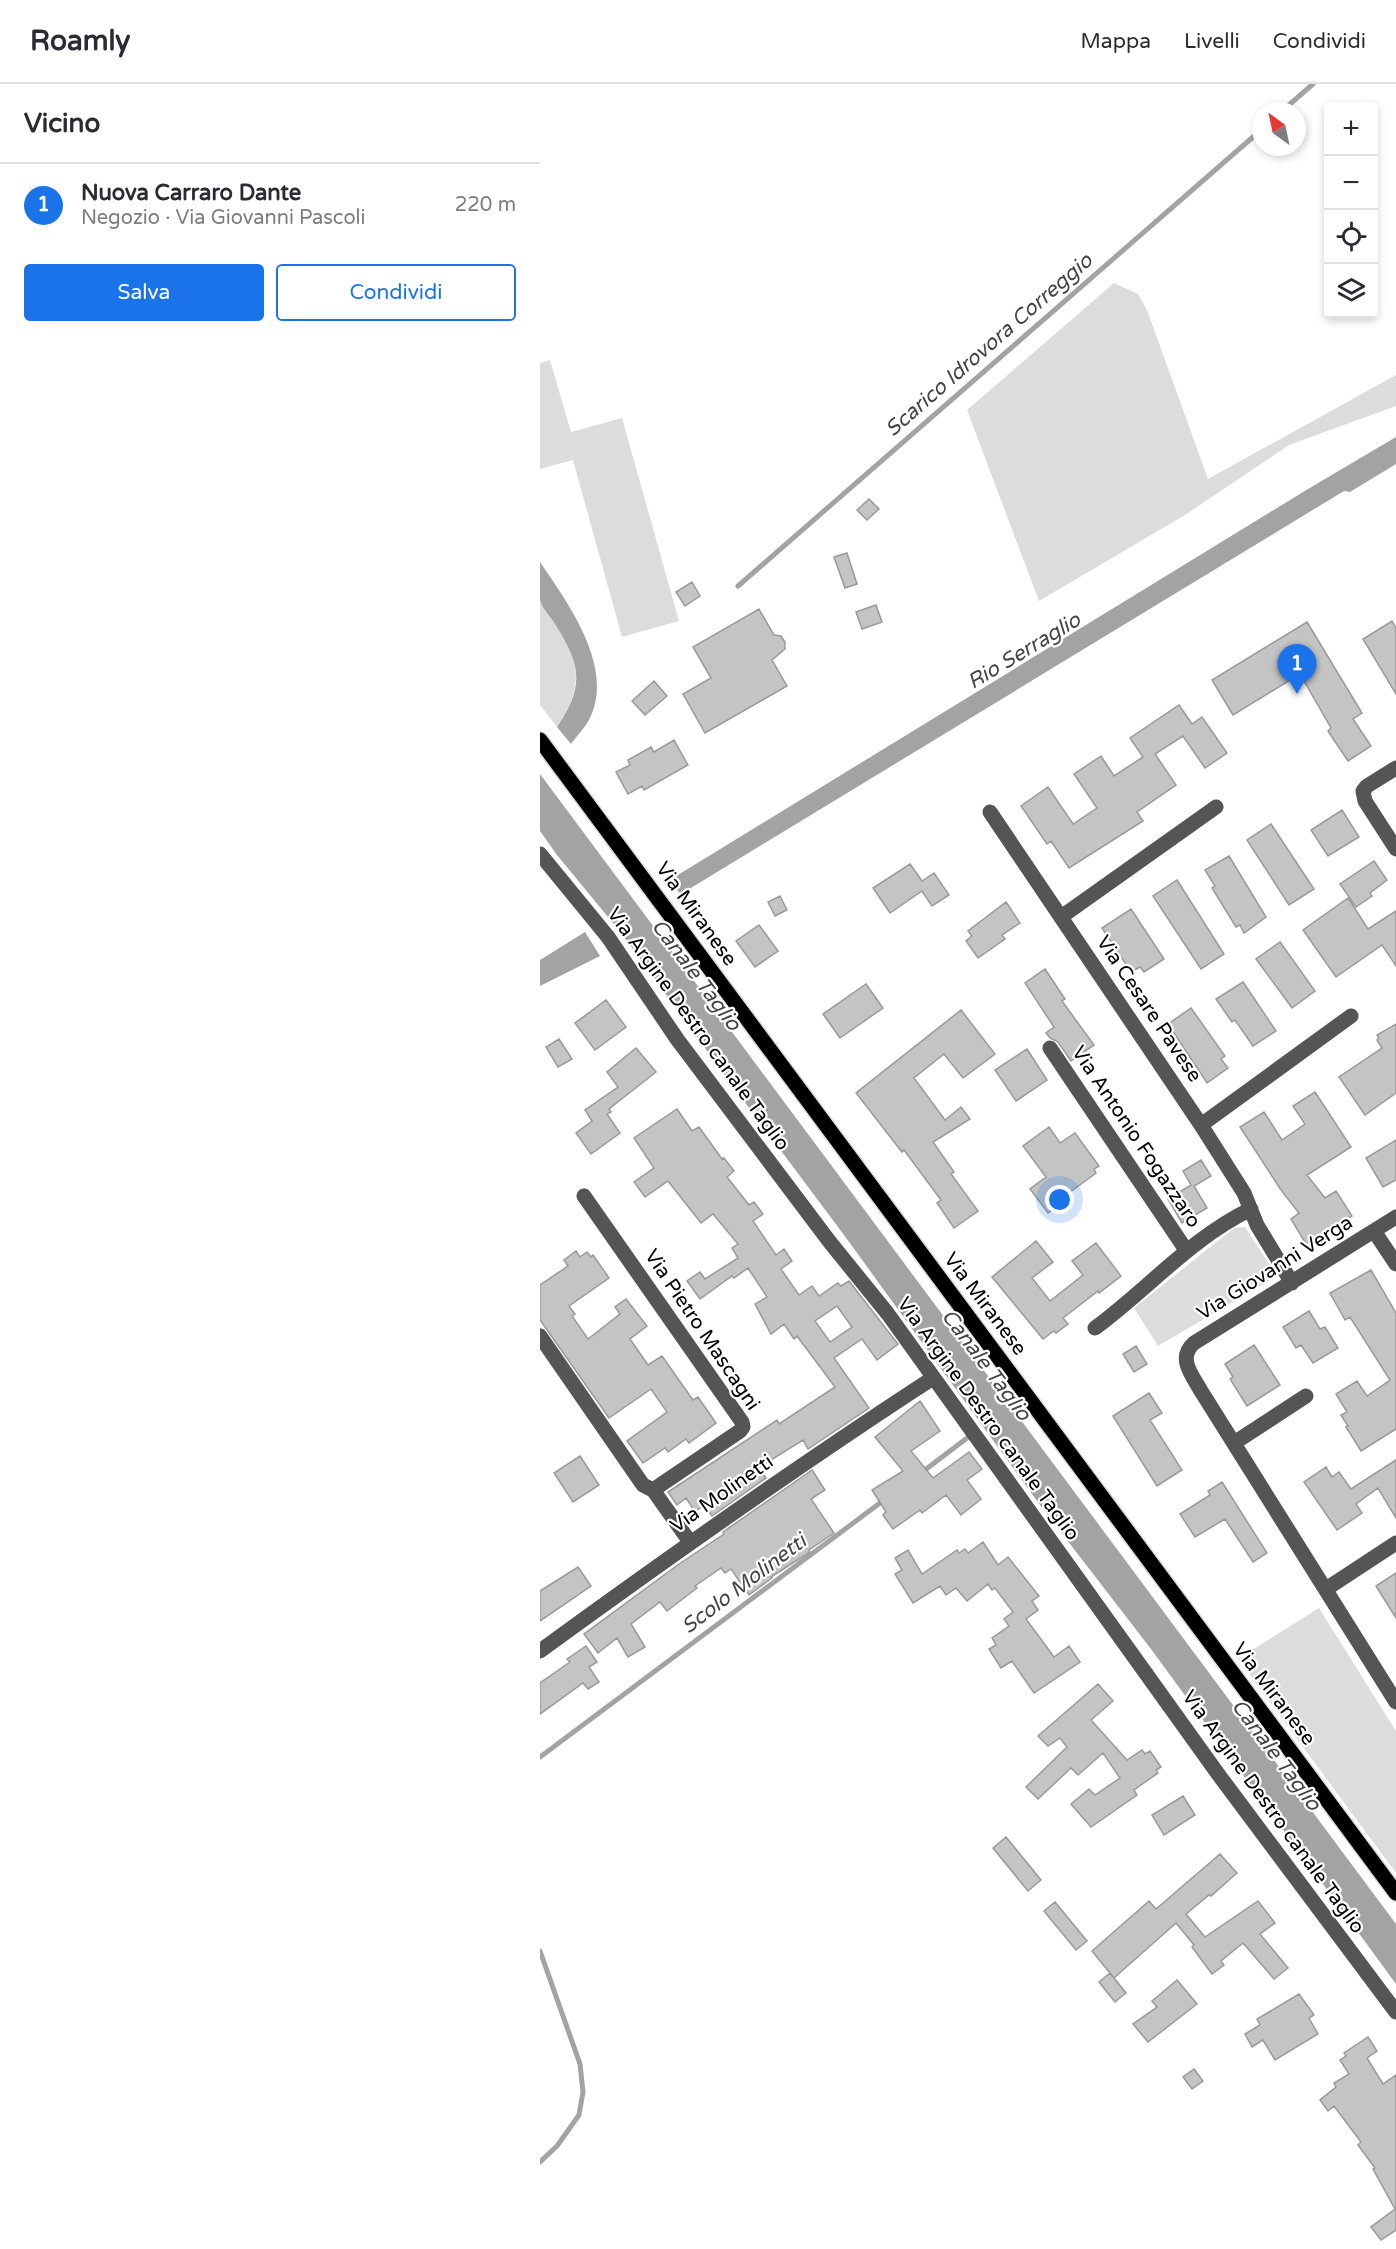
<!DOCTYPE html>
<html lang="it">
<meta charset="utf-8">
<style>
:root{--surface:#fff;--page:#f2f2f3;--text:#2b2b33;--muted:#7c7c81;--line:#e1e1e2;--accent:#1a73e8}
body{margin:0;font-family:"Varela Round",sans-serif;background:var(--page);color:var(--text)}
.controls{position:absolute;right:18px;top:18px;display:grid;overflow:hidden;border-radius:6px;box-shadow:0 3px 9px #0003}
.controls button{width:54px;height:54px;display:grid;place-items:center;padding:0;border:0;border-bottom:2px solid var(--line);background:var(--surface);color:var(--text);font:30px sans-serif}
.compass{position:absolute;left:712px;top:18px;width:54px;height:54px;border-radius:50%;background:var(--surface);box-shadow:0 3px 9px #0003;rotate:327deg}
.you{position:absolute;left:520px;top:1116px;width:21px;height:21px;margin:-15px;border:4px solid #fff;border-radius:50%;background:#1a73e8;box-shadow:0 0 0 9px #1a73e833}
.badge{display:grid;place-items:center;width:39px;height:39px;border-radius:50%;background:var(--accent);color:#fff;font-size:20px;font-weight:700}
.pin{position:absolute;translate:-50% -50px;filter:drop-shadow(0 2px 3px #0008)}
.pin::after{content:'';position:absolute;top:32px;width:21px;height:18px;background:inherit;clip-path:polygon(0 0,100% 0,50% 100%)}
.list{margin:0;padding:0;list-style:none}
h2{display:flex;justify-content:space-between;align-items:center;height:78px;margin:0;padding:0 24px;font-size:26px}
h2 small{font-size:20px;font-weight:400;color:var(--muted)}
.list li{display:grid;grid-template-columns:39px 1fr auto;gap:18px;align-items:center;box-sizing:border-box;height:84px;padding:0 24px;border-top:2px solid var(--line)}
.list b{display:block;font-size:22px;white-space:nowrap}
.list p{margin:0;font-size:20px;white-space:nowrap;color:var(--muted)}
.list em{font-size:20px;font-style:normal;color:var(--muted)}
.actions{display:flex;gap:12px;padding:18px 24px}
.actions a{flex:1;padding:14px 0;border:2px solid var(--accent);border-radius:6px;text-align:center;font-size:21px;color:var(--accent)}
.actions .main{background:var(--accent);color:#fff}
.icon{flex:none;width:33px;height:33px;fill:none;stroke:currentColor;stroke-width:2;stroke-linecap:round;stroke-linejoin:round}
.map{position:relative;flex:none;width:856px;height:2165px;overflow:hidden}
header{display:flex;align-items:center;gap:36px;box-sizing:border-box;height:84px;padding:0 30px;background:var(--surface);border-bottom:2px solid var(--line)}
header strong{font-size:28px}
nav{display:flex;gap:33px;margin-inline-start:auto;font-size:21px}
main{display:flex}
aside{flex:1;background:var(--surface)}
.map>svg:first-child{display:block}
.green{fill:#dcdcdc}
.water{fill:#a3a3a3}
.lines{fill:none;stroke-linecap:round;stroke-linejoin:round}
.stream{stroke:#a3a3a3;stroke-width:5}
.building{fill:#c4c4c4;stroke:#999;stroke-width:1.5;fill-rule:evenodd}
.major-casing{stroke:#dbdbdb;stroke-width:18}
.minor{stroke:#555;stroke-width:15}
.major{stroke:#000;stroke-width:15}
.labels{text-anchor:middle;dominant-baseline:central;stroke-width:4.5;stroke-linejoin:round;paint-order:stroke}
.street-label{font-size:20px;fill:#000;stroke:#fff}
.water-label{font-size:21px;font-style:italic;fill:#444;stroke:#fff}
</style>
<header>
<strong>Roamly</strong>
<nav><a>Mappa</a><a>Livelli</a><a>Condividi</a></nav>
</header>
<main>
<aside>
<h2>Vicino<small></small></h2>
<ul class="list">
<li><span class="badge">1</span><div><b>Nuova Carraro Dante</b><p>Negozio · Via Giovanni Pascoli</p></div><em>220 m</em></li>
</ul>
<div class="actions"><a class="main">Salva</a><a>Condividi</a></div>
</aside>
<div class="map">
<svg width="856" height="2165" viewBox="0 0 856 2165">
<rect width="100%" height="100%" fill="#fff"/>
<path class="green" d="M 574,199 L 598,210 L 607,226 L 668,395 L 856,291 L 856,322 L 749,361 L 645,431 L 499,517 L 427,326 Z
M 10,276 L 31,348 L 82,334 L 139,537 L 82,553 L 33,376 L 0,385 L 0,279 Z
M 0,517 C 32,565 53,589 17,643 L 0,621 Z
M 705,1143 L 737,1192 L 618,1262 L 594,1224 L 694,1144 Z
M 779,1524 L 856,1647 L 856,1789 L 698,1575 Z"/>
<path class="water" d="M 856,353 L 856,380 L 810,408 L 804,407 L 141,810 L 128,797 L 768,405 Z
M 0,478 C 27,518 75,582 50,634 C 46,643 37,651 31,660 L 17,643 C 45,601 41,581 15,540 C 11,533 2,524 0,516 C 0,505 0,489 0,478 Z
M 0,690 L 856,1840 L 856,1900 L 611,1565 L 500,1421 L 304,1151 L 189,997 L 82,850 L 17,771 L 0,747 Z
M 45,848 L 60,872 L 0,902 L 0,876 Z"/>
<g class="lines">
<path class="stream" d="M 742,27 L 773,0
M 198,502 L 721,46
M 381,1389 L 427,1354
M 0,1673 L 344,1416
M 0,1867 L 40,1980 L 43,2008 L 39,2031 L 17,2062 L 0,2078"/>
</g>
<path class="building" d="M 329,415 L 339,425 L 327,436 L 317,426 Z
M 307,469 L 317,500 L 305,504 L 294,473 Z
M 152,498 L 160,512 L 145,522 L 136,508 Z
M 336,521 L 342,538 L 322,545 L 316,528 Z
M 219,525 L 234,551 L 241,552 L 245,558 L 245,565 L 232,576 L 247,602 L 165,649 L 143,610 L 171,594 L 153,563 Z
M 852,537 L 856,544 L 856,610 L 823,555 Z
M 767,538 L 822,629 L 813,635 L 831,662 L 808,677 L 788,647 L 791,644 L 760,590 L 693,631 L 672,596 Z
M 114,597 L 127,612 L 105,631 L 92,617 Z
M 639,621 L 652,640 L 662,633 L 687,669 L 665,684 L 643,652 L 615,670 L 636,701 L 597,728 L 603,737 L 529,784 L 511,757 L 507,760 L 481,722 L 508,703 L 533,740 L 557,724 L 534,690 L 561,672 L 574,692 L 603,673 L 590,654 Z
M 134,656 L 148,681 L 104,706 L 102,702 L 88,710 L 76,688 L 90,681 L 88,676 L 111,663 L 114,668 Z
M 802,726 L 819,753 L 788,772 L 771,746 Z
M 731,740 L 774,805 L 749,821 L 707,756 Z
M 689,772 L 726,833 L 704,849 L 700,841 L 696,843 L 672,804 L 675,802 L 665,786 Z
M 834,777 L 847,796 L 830,809 L 832,812 L 816,823 L 800,800 Z
M 370,780 L 382,797 L 394,789 L 409,811 L 392,822 L 382,807 L 350,829 L 333,804 Z
M 637,796 L 684,870 L 661,885 L 613,812 Z
M 240,812 L 247,826 L 235,832 L 228,818 Z
M 808,814 L 828,845 L 856,827 L 856,882 L 842,861 L 796,893 L 763,846 Z
M 466,818 L 480,839 L 462,851 L 465,855 L 438,874 L 426,857 L 432,852 L 428,847 Z
M 591,825 L 624,875 L 604,888 L 600,883 L 591,888 L 562,844 Z
M 219,841 L 238,867 L 215,883 L 196,857 Z
M 740,858 L 775,907 L 752,924 L 716,875 Z
M 505,885 L 525,915 L 522,917 L 554,961 L 531,977 L 518,958 L 510,954 L 506,949 L 514,943 L 485,899 Z
M 703,898 L 736,947 L 713,962 L 695,936 L 692,938 L 676,915 Z
M 326,900 L 343,924 L 300,954 L 283,930 Z
M 66,916 L 86,943 L 55,966 L 35,939 Z
M 651,924 L 685,972 L 681,975 L 688,984 L 667,999 L 628,940 Z
M 421,926 L 455,970 L 423,994 L 404,970 L 374,994 L 405,1036 L 421,1023 L 430,1035 L 393,1058 L 414,1088 L 411,1090 L 438,1127 L 414,1144 L 397,1119 L 401,1116 L 364,1066 L 362,1068 L 316,1009 Z
M 856,940 L 856,1009 L 825,1031 L 799,993 L 842,964 L 837,956 L 839,954 L 837,951 Z
M 19,955 L 32,975 L 18,983 L 6,963 Z
M 96,964 L 116,988 L 69,1025 L 71,1028 L 67,1030 L 80,1049 L 51,1070 L 36,1049 L 52,1037 L 45,1026 L 78,1003 L 67,988 Z
M 487,965 L 507,996 L 476,1017 L 455,986 Z
M 775,1008 L 811,1063 L 767,1091 L 785,1114 L 796,1107 L 812,1132 L 766,1160 L 751,1135 L 759,1129 L 741,1106 L 700,1043 L 724,1028 L 742,1056 L 765,1040 L 753,1022 Z
M 137,1025 L 152,1047 L 159,1043 L 182,1075 L 184,1074 L 194,1087 L 187,1093 L 209,1121 L 214,1118 L 223,1130 L 213,1137 L 236,1171 L 244,1165 L 252,1177 L 241,1185 L 259,1211 L 272,1202 L 279,1212 L 298,1199 L 301,1202 L 309,1197 L 358,1260 L 337,1276 L 322,1255 L 294,1274 L 329,1324 L 268,1365 L 263,1356 L 218,1384 L 226,1394 L 172,1432 L 164,1421 L 155,1428 L 146,1414 L 137,1421 L 128,1408 L 237,1336 L 239,1340 L 295,1303 L 257,1252 L 254,1255 L 244,1240 L 231,1250 L 215,1220 L 227,1213 L 208,1184 L 194,1194 L 192,1192 L 160,1215 L 147,1197 L 160,1188 L 165,1195 L 198,1174 L 192,1164 L 198,1160 L 173,1130 L 161,1139 L 128,1097 L 105,1113 L 94,1098 L 114,1084 L 94,1054 ZM 297,1222 L 312,1243 L 290,1258 L 275,1237 Z
M 509,1043 L 520,1059 L 535,1049 L 559,1082 L 554,1085 L 556,1089 L 525,1112 L 527,1115 L 508,1129 L 490,1105 L 506,1093 L 483,1062 Z
M 856,1056 L 856,1096 L 843,1103 L 826,1074 Z
M 661,1076 L 671,1092 L 654,1102 L 667,1124 L 642,1139 L 628,1115 L 651,1101 L 643,1087 Z
M 496,1157 L 513,1178 L 492,1194 L 510,1217 L 543,1191 L 532,1177 L 556,1159 L 581,1192 L 559,1209 L 558,1207 L 523,1234 L 528,1240 L 516,1249 L 514,1247 L 503,1255 L 452,1193 Z
M 36,1167 L 40,1173 L 47,1168 L 51,1173 L 53,1171 L 69,1194 L 29,1222 L 35,1230 L 32,1232 L 48,1255 L 80,1230 L 75,1223 L 86,1215 L 107,1242 L 90,1255 L 108,1281 L 122,1272 L 153,1316 L 158,1313 L 176,1339 L 149,1359 L 146,1355 L 128,1368 L 125,1364 L 103,1379 L 87,1357 L 127,1328 L 111,1305 L 69,1334 L 0,1236 L 0,1201 L 28,1182 L 24,1176 Z
M 831,1186 L 856,1229 L 856,1345 L 821,1367 L 806,1343 L 808,1342 L 801,1331 L 807,1328 L 796,1310 L 817,1297 L 827,1312 L 850,1296 L 810,1233 L 805,1236 L 790,1209 Z
M 769,1227 L 780,1245 L 785,1243 L 798,1264 L 773,1279 L 761,1261 L 756,1264 L 743,1243 Z
M 714,1261 L 740,1301 L 707,1322 L 690,1295 L 693,1293 L 685,1280 Z
M 596,1262 L 607,1280 L 594,1288 L 583,1270 Z
M 609,1309 L 622,1329 L 610,1336 L 642,1386 L 617,1402 L 573,1332 Z
M 380,1317 L 400,1347 L 371,1367 L 393,1394 L 429,1368 L 442,1385 L 427,1396 L 441,1415 L 421,1431 L 406,1411 L 382,1429 L 380,1426 L 353,1445 L 343,1431 L 346,1428 L 332,1406 L 363,1387 L 335,1353 Z
M 40,1372 L 59,1401 L 33,1418 L 14,1389 Z
M 856,1376 L 856,1434 L 838,1404 L 816,1420 L 822,1429 L 797,1446 L 764,1398 L 786,1383 L 792,1393 L 799,1388 L 811,1405 Z
M 272,1386 L 285,1406 L 271,1415 L 294,1449 L 269,1466 L 270,1468 L 231,1493 L 232,1494 L 209,1511 L 191,1485 L 185,1489 L 181,1484 L 155,1502 L 157,1504 L 127,1527 L 120,1518 L 91,1540 L 105,1563 L 88,1573 L 77,1554 L 58,1569 L 44,1550 L 139,1480 L 184,1450 L 183,1448 Z
M 682,1398 L 727,1469 L 713,1478 L 685,1435 L 655,1453 L 640,1430 L 670,1411 L 668,1407 Z
M 443,1458 L 458,1481 L 468,1473 L 499,1512 L 492,1517 L 498,1526 L 486,1535 L 514,1573 L 529,1562 L 540,1578 L 494,1609 L 472,1577 L 461,1584 L 449,1565 L 456,1561 L 452,1554 L 469,1542 L 464,1535 L 473,1528 L 455,1504 L 452,1506 L 448,1500 L 427,1517 L 416,1504 L 406,1511 L 400,1502 L 373,1519 L 355,1490 L 362,1486 L 355,1474 L 368,1466 L 382,1490 L 417,1466 L 419,1469 L 425,1465 L 428,1469 Z
M 38,1483 L 51,1502 L 0,1537 L 0,1507 Z
M 856,1489 L 856,1534 L 836,1502 Z
M 46,1562 L 57,1578 L 49,1583 L 59,1598 L 48,1605 L 43,1599 L 0,1630 L 0,1599 L 30,1578 L 27,1575 Z
M 558,1600 L 573,1617 L 551,1636 L 587,1676 L 602,1666 L 605,1670 L 610,1667 L 621,1683 L 616,1686 L 618,1689 L 594,1706 L 597,1711 L 551,1743 L 531,1720 L 549,1705 L 555,1711 L 580,1694 L 563,1669 L 538,1691 L 531,1684 L 498,1715 L 486,1703 L 527,1663 L 520,1654 L 508,1662 L 498,1652 Z
M 643,1712 L 655,1731 L 624,1751 L 612,1731 Z
M 466,1753 L 501,1796 L 488,1807 L 453,1764 Z
M 680,1770 L 697,1789 L 671,1812 L 669,1811 L 646,1830 L 665,1853 L 718,1817 L 735,1839 L 720,1850 L 748,1884 L 734,1895 L 703,1859 L 681,1877 L 684,1881 L 672,1890 L 652,1863 L 654,1861 L 636,1839 L 574,1894 L 552,1867 L 609,1817 L 616,1825 Z
M 515,1818 L 547,1857 L 536,1866 L 504,1827 Z
M 570,1889 L 586,1909 L 575,1918 L 559,1898 Z
M 637,1896 L 657,1920 L 608,1958 L 593,1940 L 617,1923 L 612,1917 Z
M 759,1910 L 774,1931 L 769,1934 L 778,1950 L 735,1976 L 723,1956 L 712,1963 L 705,1950 L 720,1941 L 717,1935 Z
M 828,1953 L 837,1967 L 827,1974 L 843,2000 L 856,1991 L 856,2146 L 841,2156 L 831,2143 L 855,2125 L 833,2085 L 835,2084 L 818,2061 L 821,2058 L 794,2022 L 788,2027 L 780,2016 L 796,2003 L 794,1999 L 809,1990 L 800,1976 L 806,1972 L 804,1969 Z
M 654,1985 L 663,1997 L 652,2005 L 643,1993 Z"/>
<g class="lines">
<g class="major-casing">
<path id="major" d="M 0,656 L 856,1809"/>
</g>
<path class="minor" d="M 856,684 L 827,702 L 823,707 L 825,717 L 856,765
M 450,728 L 661,1041 L 704,1109 L 717,1141 L 752,1199
M 0,770 L 68,853 L 137,955 L 289,1157 L 348,1230 L 681,1694 L 856,1928
M 521,833 L 676,723
M 510,964 L 646,1166
M 661,1041 L 811,932
M 44,1112 L 202,1338 L 203,1343 L 200,1347 L 113,1406
M 856,1133 L 654,1259 C 637,1274 652,1291 661,1307 L 856,1618
M 834,1147 L 856,1180
M 555,1244 C 608,1205 651,1154 711,1125
M 0,1252 L 103,1401 L 113,1406 L 150,1458
M 694,1359 L 766,1312
M 786,1505 L 856,1459
M 0,1567 C 129,1473 259,1381 393,1294"/>
<use href="#major" class="major"/>
</g>
<g class="labels">
<g class="street-label">
<text transform="translate(156 830) rotate(54)">Via Miranese</text>
<text transform="translate(609 925) rotate(56)">Via Cesare Pavese</text>
<text transform="translate(158 945) rotate(54)">Via Argine Destro canale Taglio</text>
<text transform="translate(596 1053) rotate(56)">Via Antonio Fogazzaro</text>
<text transform="translate(735 1184) rotate(-32)">Via Giovanni Verga</text>
<text transform="translate(445 1220) rotate(53)">Via Miranese</text>
<text transform="translate(162 1246) rotate(56)">Via Pietro Mascagni</text>
<text transform="translate(448 1335) rotate(54)">Via Argine Destro canale Taglio</text>
<text transform="translate(182 1410) rotate(-35)">Via Molinetti</text>
<text transform="translate(734 1610) rotate(53)">Via Miranese</text>
<text transform="translate(733 1728) rotate(54)">Via Argine Destro canale Taglio</text>
</g>
<g class="water-label">
<text transform="translate(449 261) rotate(-41)">Scarico Idrovora Correggio</text>
<text transform="translate(484 567) rotate(-31)">Rio Serraglio</text>
<text transform="translate(156 891) rotate(53)">Canale Taglio</text>
<text transform="translate(446 1281) rotate(53)">Canale Taglio</text>
<text transform="translate(204 1500) rotate(-37)">Scolo Molinetti</text>
<text transform="translate(736 1671) rotate(53)">Canale Taglio</text>
</g>
</g>
</svg>
<div class="controls">
<button>+</button>
<button>−</button>
<button><svg class="icon" aria-label="locate" viewBox="0 0 24 24"><circle cx="12" cy="12" r="6"/><path d="M12 2v4M12 18v4M2 12h4M18 12h4"/></svg></button>
<button><svg class="icon" aria-label="layers" viewBox="0 0 24 24"><path d="M12 4l9 5-9 5-9-5zM3 14l9 5 9-5"/></svg></button>
</div>
<svg class="compass" viewBox="-18 -18 36 36"><path d="M0-13l5 13h-10z" fill="#e53935"/><path d="M0 13l5-13h-10z" fill="#7c7c81"/></svg>
<div class="you"></div>
<div class="pin badge" style="left:757px;top:610px">1</div>
</div>
</main>
